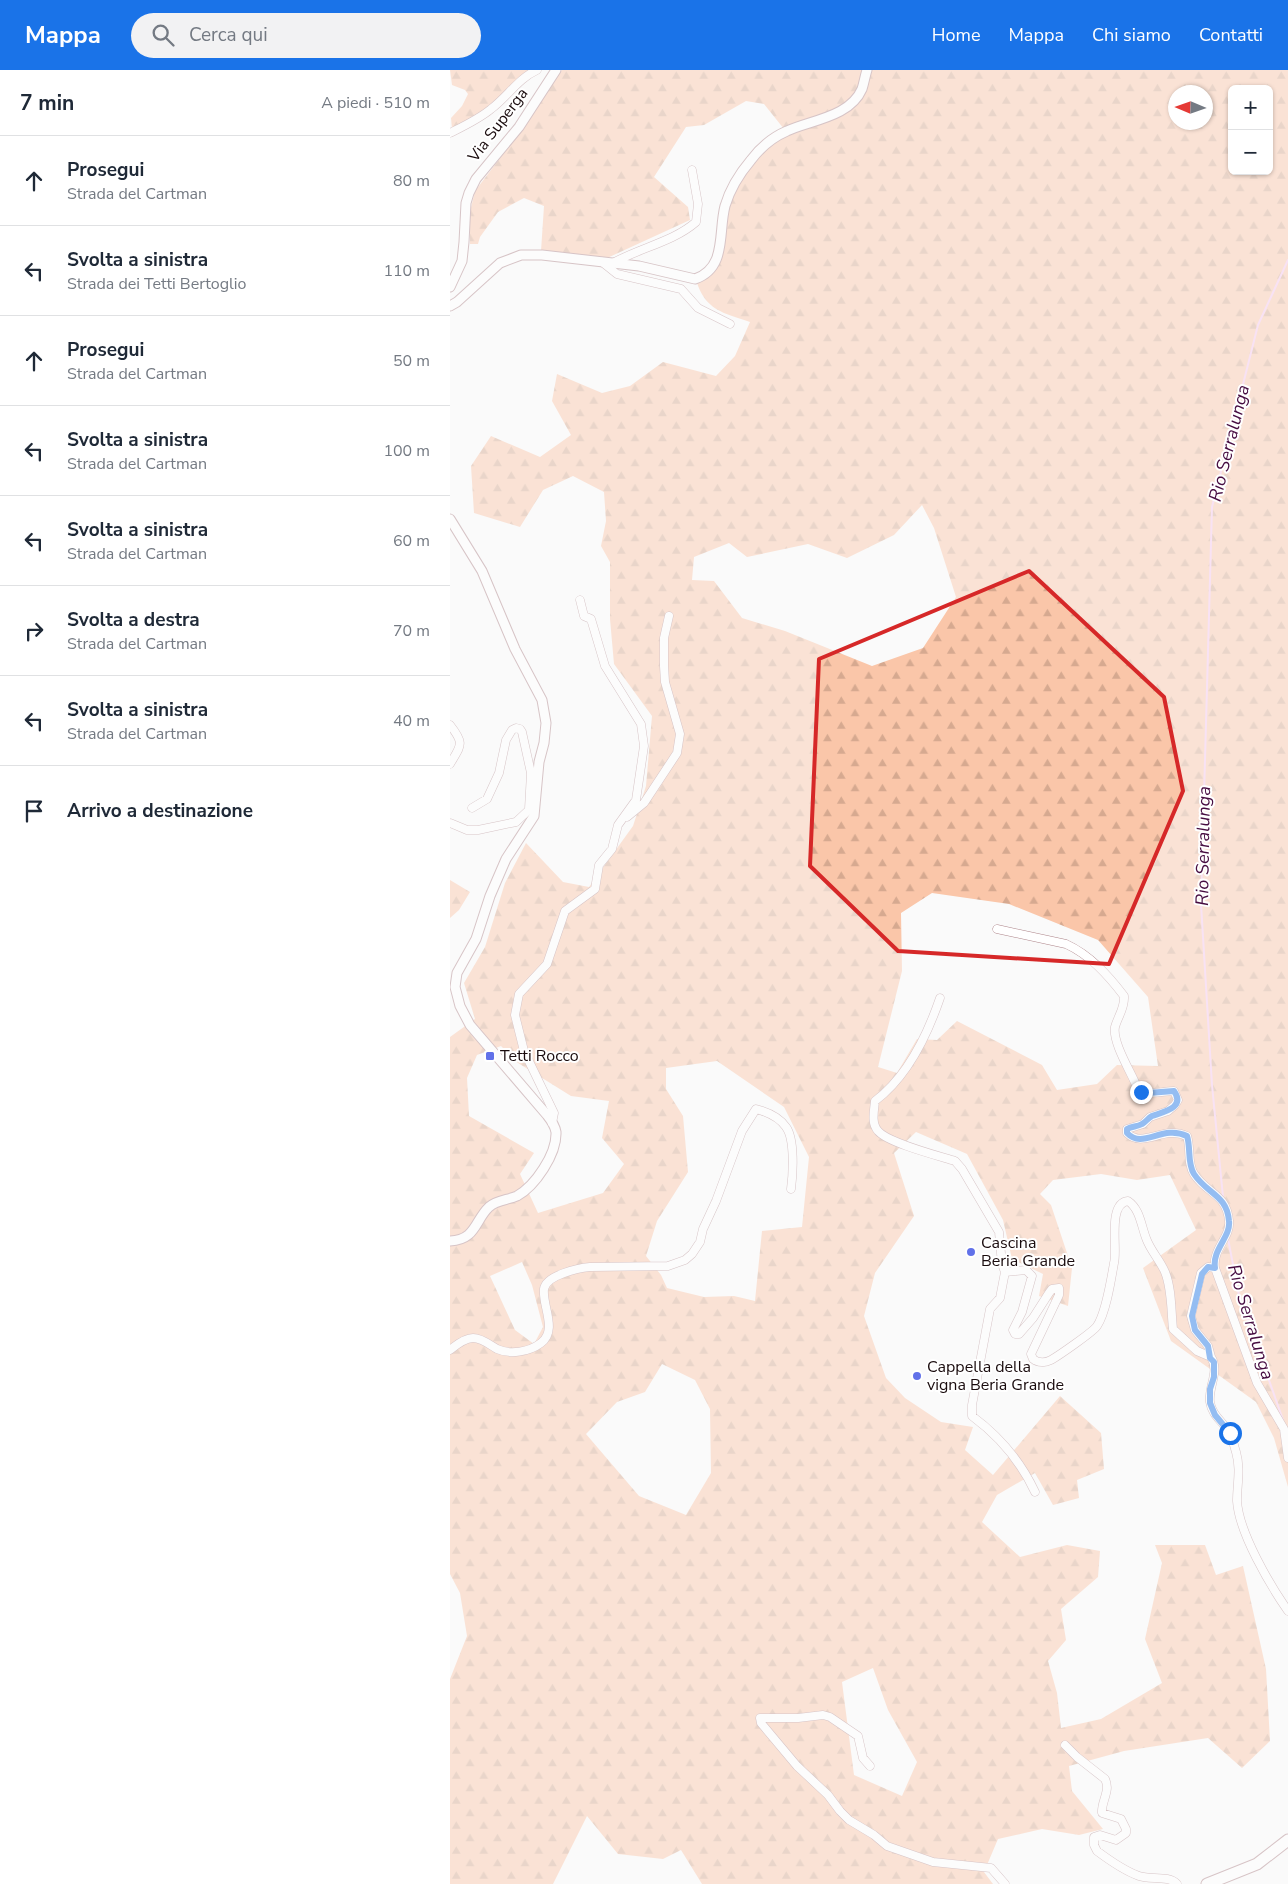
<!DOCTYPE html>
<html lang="it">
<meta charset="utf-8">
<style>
:root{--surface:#fff;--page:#f2f2f3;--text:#1f2937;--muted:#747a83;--line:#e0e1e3;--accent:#1a73e8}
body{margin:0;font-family:"Nunito Sans",sans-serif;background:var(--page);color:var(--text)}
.controls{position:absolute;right:15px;top:15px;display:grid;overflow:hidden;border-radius:8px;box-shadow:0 1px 4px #0004}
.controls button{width:45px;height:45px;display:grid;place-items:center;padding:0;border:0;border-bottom:1px solid var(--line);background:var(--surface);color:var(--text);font:25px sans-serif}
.compass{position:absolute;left:718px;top:15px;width:45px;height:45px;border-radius:50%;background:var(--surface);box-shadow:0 1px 4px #0004;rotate:272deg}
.stop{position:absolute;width:15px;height:15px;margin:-11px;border:4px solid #1a73e8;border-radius:50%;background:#fff}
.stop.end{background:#1a73e8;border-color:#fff;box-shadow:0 1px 5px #0008}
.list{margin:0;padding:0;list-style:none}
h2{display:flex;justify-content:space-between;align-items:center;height:65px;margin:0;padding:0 20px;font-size:21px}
h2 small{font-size:16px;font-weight:400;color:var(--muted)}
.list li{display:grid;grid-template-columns:32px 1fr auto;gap:15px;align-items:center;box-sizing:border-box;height:90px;padding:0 20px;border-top:1px solid var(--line)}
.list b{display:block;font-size:19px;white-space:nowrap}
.list p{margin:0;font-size:16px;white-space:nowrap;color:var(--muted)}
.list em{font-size:16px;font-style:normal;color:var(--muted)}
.icon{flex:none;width:28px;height:28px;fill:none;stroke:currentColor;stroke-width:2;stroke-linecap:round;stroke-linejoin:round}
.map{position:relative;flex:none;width:838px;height:1814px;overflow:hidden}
header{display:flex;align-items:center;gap:30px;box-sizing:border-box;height:70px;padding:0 25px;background:var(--accent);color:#fff}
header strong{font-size:24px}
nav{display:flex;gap:28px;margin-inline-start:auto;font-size:18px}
.search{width:350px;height:45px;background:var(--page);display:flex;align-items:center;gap:12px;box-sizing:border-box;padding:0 18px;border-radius:28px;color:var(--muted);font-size:19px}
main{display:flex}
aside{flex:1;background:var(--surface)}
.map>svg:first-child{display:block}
.forest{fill:url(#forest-firs);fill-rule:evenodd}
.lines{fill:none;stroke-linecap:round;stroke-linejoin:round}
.stream{stroke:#f7c5ee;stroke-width:2}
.minor-casing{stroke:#ad8489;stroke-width:9}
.tertiary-casing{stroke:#ad8489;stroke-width:11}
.primary-casing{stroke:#ad8489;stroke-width:13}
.minor{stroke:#fff;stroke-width:8}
.tertiary{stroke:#fff;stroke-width:9}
.primary{stroke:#fff;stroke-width:11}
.route{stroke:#1a73e8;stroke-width:6}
.marked{fill:none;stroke:#d62828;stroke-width:4;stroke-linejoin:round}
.poi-dot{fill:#6171e9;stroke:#fff;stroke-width:2}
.labels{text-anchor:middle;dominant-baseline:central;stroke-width:4;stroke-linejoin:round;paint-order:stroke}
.street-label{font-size:16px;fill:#190b0d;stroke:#fff}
.poi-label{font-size:16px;fill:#190b0d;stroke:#fff;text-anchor:start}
.water-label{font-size:18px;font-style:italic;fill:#460c41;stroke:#fff}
</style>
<header>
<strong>Mappa</strong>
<div class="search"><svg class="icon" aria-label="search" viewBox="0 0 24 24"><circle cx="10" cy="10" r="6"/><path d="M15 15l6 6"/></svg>Cerca qui</div>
<nav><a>Home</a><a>Mappa</a><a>Chi siamo</a><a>Contatti</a></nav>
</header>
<main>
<aside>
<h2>7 min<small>A piedi · 510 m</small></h2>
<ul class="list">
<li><svg class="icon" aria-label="ahead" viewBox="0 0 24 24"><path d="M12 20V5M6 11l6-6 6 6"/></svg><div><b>Prosegui</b><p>Strada del Cartman</p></div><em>80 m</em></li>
<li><svg class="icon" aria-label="left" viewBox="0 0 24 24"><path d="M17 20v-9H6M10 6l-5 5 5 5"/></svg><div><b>Svolta a sinistra</b><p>Strada dei Tetti Bertoglio</p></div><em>110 m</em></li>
<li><svg class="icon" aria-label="ahead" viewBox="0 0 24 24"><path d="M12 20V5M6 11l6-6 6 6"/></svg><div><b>Prosegui</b><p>Strada del Cartman</p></div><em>50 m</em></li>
<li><svg class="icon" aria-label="left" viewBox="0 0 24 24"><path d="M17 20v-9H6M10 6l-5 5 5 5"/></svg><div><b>Svolta a sinistra</b><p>Strada del Cartman</p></div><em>100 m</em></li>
<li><svg class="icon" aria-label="left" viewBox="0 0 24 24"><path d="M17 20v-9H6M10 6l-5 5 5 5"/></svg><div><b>Svolta a sinistra</b><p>Strada del Cartman</p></div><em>60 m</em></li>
<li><svg class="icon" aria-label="right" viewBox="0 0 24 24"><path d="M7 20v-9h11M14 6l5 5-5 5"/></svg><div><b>Svolta a destra</b><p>Strada del Cartman</p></div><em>70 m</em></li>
<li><svg class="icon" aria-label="left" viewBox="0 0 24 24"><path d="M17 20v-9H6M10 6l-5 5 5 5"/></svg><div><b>Svolta a sinistra</b><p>Strada del Cartman</p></div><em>40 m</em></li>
<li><svg class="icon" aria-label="arrive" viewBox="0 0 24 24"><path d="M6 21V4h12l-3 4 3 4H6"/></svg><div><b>Arrivo a destinazione</b></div></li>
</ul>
</aside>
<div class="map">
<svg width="838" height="1814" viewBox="0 0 838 1814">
<defs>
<pattern id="forest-firs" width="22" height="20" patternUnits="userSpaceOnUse" patternTransform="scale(1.25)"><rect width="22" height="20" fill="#fac6a9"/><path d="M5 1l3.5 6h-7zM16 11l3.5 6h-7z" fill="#d6a990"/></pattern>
</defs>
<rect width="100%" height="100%" fill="#fafafa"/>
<path class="forest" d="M 0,0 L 83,0 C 58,23 32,44 2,59 L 1,48 L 12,36 L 18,24 L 15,20 L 2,15 Z
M 112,0 L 414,0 C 413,6 412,14 409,19 C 397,42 357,50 334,59 L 314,34 L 296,31 L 254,55 L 236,57 L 204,107 L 238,137 L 240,150 L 155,189 L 91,181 L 94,136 L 74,128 L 48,142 L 30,167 L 28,174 L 20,174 L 20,142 L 25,121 L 79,50 Z
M 419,0 L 838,0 L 838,1417 L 824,1368 L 806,1332 L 721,1271 L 693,1198 L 746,1160 L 720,1105 L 687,1110 L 651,1104 L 603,1110 L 590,1124 L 601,1135 L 622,1198 L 618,1236 L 589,1226 L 593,1204 L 562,1189 L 553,1150 L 517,1084 L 466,1062 L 444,1083 L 464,1146 L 425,1203 L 414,1246 L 436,1308 L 455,1328 L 491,1352 L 523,1357 L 515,1380 L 543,1405 L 610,1326 L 651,1363 L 654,1399 L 627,1410 L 629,1428 L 603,1435 L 585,1403 L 547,1425 L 532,1452 L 570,1487 L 617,1475 L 650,1481 L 648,1507 L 611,1539 L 616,1570 L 598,1591 L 607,1623 L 611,1658 L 651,1649 L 712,1613 L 695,1569 L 712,1493 L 705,1475 L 755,1475 L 766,1505 L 793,1496 L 816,1599 L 820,1671 L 792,1698 L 758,1668 L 674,1681 L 619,1696 L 622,1721 L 653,1759 L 629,1765 L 592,1759 L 548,1769 L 534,1802 L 543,1814 L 252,1814 L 231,1780 L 213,1789 L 168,1784 L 137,1746 L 103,1814 L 0,1814 L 0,1609 L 17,1566 L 10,1523 L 0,1504 L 0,967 L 25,949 L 14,913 L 35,877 L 55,813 L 76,773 L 113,812 L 139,817 L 183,756 L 196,716 L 202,646 L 164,594 L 160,549 L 160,492 L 151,476 L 156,451 L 154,422 L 123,406 L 93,420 L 70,457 L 24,443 L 21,396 L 41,366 L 90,387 L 121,365 L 102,331 L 107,304 L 152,323 L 180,316 L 213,292 L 266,306 L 285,286 L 300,252 C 273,243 255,240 246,210 L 262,200 C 267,179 270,157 277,137 C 296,73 349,57 404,33 ZM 782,19 L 819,19 L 819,101 L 782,101 ZM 726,22 L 756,22 L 756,52 L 726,52 ZM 472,435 L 484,458 L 506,527 L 473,578 L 422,596 L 335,561 L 292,548 L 264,511 L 242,510 L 244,487 L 279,473 L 297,487 L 358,474 L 397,488 L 444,465 ZM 482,823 L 559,834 L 648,870 L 698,927 L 708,996 L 667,995 L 647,1014 L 607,1020 L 592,995 L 507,951 L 487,970 L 467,969 L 447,1003 L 428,997 L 452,901 L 451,843 ZM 51,976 L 68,993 L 121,1026 L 159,1031 L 152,1068 L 174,1094 L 153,1123 L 88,1143 L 70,1104 L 84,1083 L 19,1046 L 17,1008 L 27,985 ZM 267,991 L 334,1037 L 359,1087 L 352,1157 L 312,1161 L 305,1231 L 284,1226 L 254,1227 L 217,1218 L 211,1205 L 196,1186 L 207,1151 L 238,1102 L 233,1046 L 216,1019 L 216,998 ZM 72,1192 L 82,1215 L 93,1257 L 84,1274 L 65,1260 L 40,1206 ZM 212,1294 L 245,1310 L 260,1339 L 261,1403 L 236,1445 L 189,1426 L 136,1364 L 167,1332 L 195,1322 ZM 423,1598 L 438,1640 L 467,1692 L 452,1726 L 404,1705 L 392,1612 Z
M 0,810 L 20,822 L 9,840 L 0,848 Z"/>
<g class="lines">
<path class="stream" d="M 773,1127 L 762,1015 L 751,834 L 762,437 L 808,255 L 838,190
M 778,1169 L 789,1225 L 833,1350"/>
<g class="minor-casing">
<path id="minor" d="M 0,63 C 14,56 29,49 41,39 C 57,27 69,8 87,0
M 152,192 L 167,204 L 231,219 L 248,238 L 280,254
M 163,193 C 189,178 223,172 246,152 L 248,134 L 242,100
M 0,655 C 15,674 11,675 0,694
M 22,738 L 37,729 L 49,703 L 56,670 L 62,660 L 66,658 L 70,659 L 72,662 L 81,703 L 79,739
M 177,747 L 194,733 L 227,683 L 230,664 L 215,612 L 214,596 L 214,568 L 219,546
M 0,753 L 17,760 L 28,760 L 66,752 L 81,738
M 547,859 L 616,874 C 640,885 658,905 674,926 C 675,938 668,946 665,957 C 662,972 681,1002 687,1017 C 696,1027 712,1021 724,1021 L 728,1030 L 725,1035 L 718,1041 L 700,1047 L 693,1054 L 677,1059 L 677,1063 C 693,1079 713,1055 737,1066 C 741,1078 737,1093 744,1104 C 757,1124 777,1124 779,1151 C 781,1167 762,1179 765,1198 L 807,1313 L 834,1359 L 838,1388
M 490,928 C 477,966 457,1007 425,1031 C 424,1041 421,1053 428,1061 C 438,1073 489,1086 505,1091 L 512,1099 L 549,1162 L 552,1194 L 555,1202
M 102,1053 L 104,1043 L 74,981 L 65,945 L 69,924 L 97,894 L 115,841 L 145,819 L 149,795 L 162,779 L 168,755 L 186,730 L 194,676 L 191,654 L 155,596 L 141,549 L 134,546 L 130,530
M 0,1280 C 6,1275 15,1268 23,1268 C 32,1268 40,1275 47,1279 C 60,1285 79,1282 91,1273 C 108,1260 92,1236 94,1219 C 96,1205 129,1198 140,1197 L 218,1196 L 235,1190 L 242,1184 L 250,1172 L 253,1159 L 266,1131 L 292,1061 L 306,1039 C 317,1042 329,1047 336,1057 C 345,1069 343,1104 341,1119
M 761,1287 C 770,1301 758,1317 760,1332 C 762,1346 774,1352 780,1364 C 783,1369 784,1376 786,1382 C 791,1399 787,1414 787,1431 C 789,1463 820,1515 838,1541
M 585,1422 C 571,1392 549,1366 522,1346 L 522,1335 L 540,1239 L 550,1228 L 555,1202 L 576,1200 L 582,1206 L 572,1242 L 563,1260 L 565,1264 L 569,1264 L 583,1248 L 599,1223 L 602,1219 L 609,1218 L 609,1225 L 581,1284 L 583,1289 C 588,1293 595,1293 601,1290 C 608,1286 643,1262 647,1256 C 656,1243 661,1210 664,1193 C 668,1180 657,1133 678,1131 C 690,1139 691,1155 696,1168 C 700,1180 710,1190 715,1202 C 722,1219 721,1241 723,1259 L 747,1281 L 761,1287 L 758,1276 L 745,1260 L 741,1246 L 751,1203 L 758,1197 L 765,1198
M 615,1675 L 627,1687 L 655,1709 C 661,1721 651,1731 652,1743 L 671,1749 L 676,1759 L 676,1763 L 666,1770 L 650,1765 L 644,1767 L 644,1775 L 647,1781 C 659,1790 675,1801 689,1806 C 700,1810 719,1805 727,1814
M 420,1696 L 413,1688 L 408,1666 L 380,1647 L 373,1645 L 348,1648 L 310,1648 L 311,1653 L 347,1696 L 378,1725 L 390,1741 L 399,1750 L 424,1765 L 437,1776 L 483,1792 L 541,1798 L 555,1814"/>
</g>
<g class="tertiary-casing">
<path id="tertiary" d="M 0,217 L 12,191 L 14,172 L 16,133 L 19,123 L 26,109 L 69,57 L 106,0
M 0,236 L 7,232 L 50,193 L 71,185 L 92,185 L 189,196 L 245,209 C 277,198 268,163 275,136 C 280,119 290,103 301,90 C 310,78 323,67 337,61 C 361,50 400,47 412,19 C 414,13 415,6 417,0
M 0,449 L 32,501 L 65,579 L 92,630 L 96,653 L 94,673 L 89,692 L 84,746 L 56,789 L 40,826 L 26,869 L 7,903 L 5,917 L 10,936 L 20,955 L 97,1045 C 101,1050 105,1056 106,1062 C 107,1084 85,1116 67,1126 C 58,1130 46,1130 39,1137 C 25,1150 26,1170 0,1171"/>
</g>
<g class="primary-casing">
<path id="primary" d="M 757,1814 L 807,1794 L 838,1770"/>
</g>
<use href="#minor" class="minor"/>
<use href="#tertiary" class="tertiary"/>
<use href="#primary" class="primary"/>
</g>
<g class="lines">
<path class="route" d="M 691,1022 L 698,1023 L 724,1021 C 736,1038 713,1042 702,1046 C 698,1048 696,1052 692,1054 C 687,1057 682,1056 677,1059 L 677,1063 C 693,1080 712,1054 737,1066 C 741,1078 737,1093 744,1104 C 757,1124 777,1125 779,1151 C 781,1167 762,1179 765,1198 L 758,1197 L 752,1204 L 742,1246 L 745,1260 L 758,1276 L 760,1288 L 764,1292 L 764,1307 L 760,1319 L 760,1333 L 765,1345 L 780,1363"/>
</g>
<path d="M0 0H838V1814H0ZM 579,501 L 714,627 L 733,721 L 659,894 L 448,881 L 360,796 L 369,589 Z" fill="#fafafa" fill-opacity=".55" fill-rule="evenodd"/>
<path class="marked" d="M 579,501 L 714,627 L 733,721 L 659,894 L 448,881 L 360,796 L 369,589 Z"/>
<g class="poi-dot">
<rect x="35" y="981" width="10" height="10" rx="2.5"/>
<circle cx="521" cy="1182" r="5"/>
<circle cx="467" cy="1306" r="5"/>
</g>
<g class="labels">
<g class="street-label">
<text transform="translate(48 55) rotate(-53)">Via Superga</text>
</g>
<g class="poi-label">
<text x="50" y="986">Tetti Rocco</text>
<text x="531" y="1173">Cascina<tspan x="531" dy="18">Beria Grande</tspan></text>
<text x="477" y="1297">Cappella della<tspan x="477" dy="18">vigna Beria Grande</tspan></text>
</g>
<g class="water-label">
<text transform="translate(779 373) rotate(-76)">Rio Serralunga</text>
<text transform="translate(753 776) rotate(-89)">Rio Serralunga</text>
<text transform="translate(801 1252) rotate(73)">Rio Serralunga</text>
</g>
</g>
</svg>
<div class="controls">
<button>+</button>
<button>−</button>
</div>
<svg class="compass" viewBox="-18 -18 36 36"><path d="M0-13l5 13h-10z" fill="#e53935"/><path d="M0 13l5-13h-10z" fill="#747a83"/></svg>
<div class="stop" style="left:780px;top:1363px"></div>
<div class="stop end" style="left:691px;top:1022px"></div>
</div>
</main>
